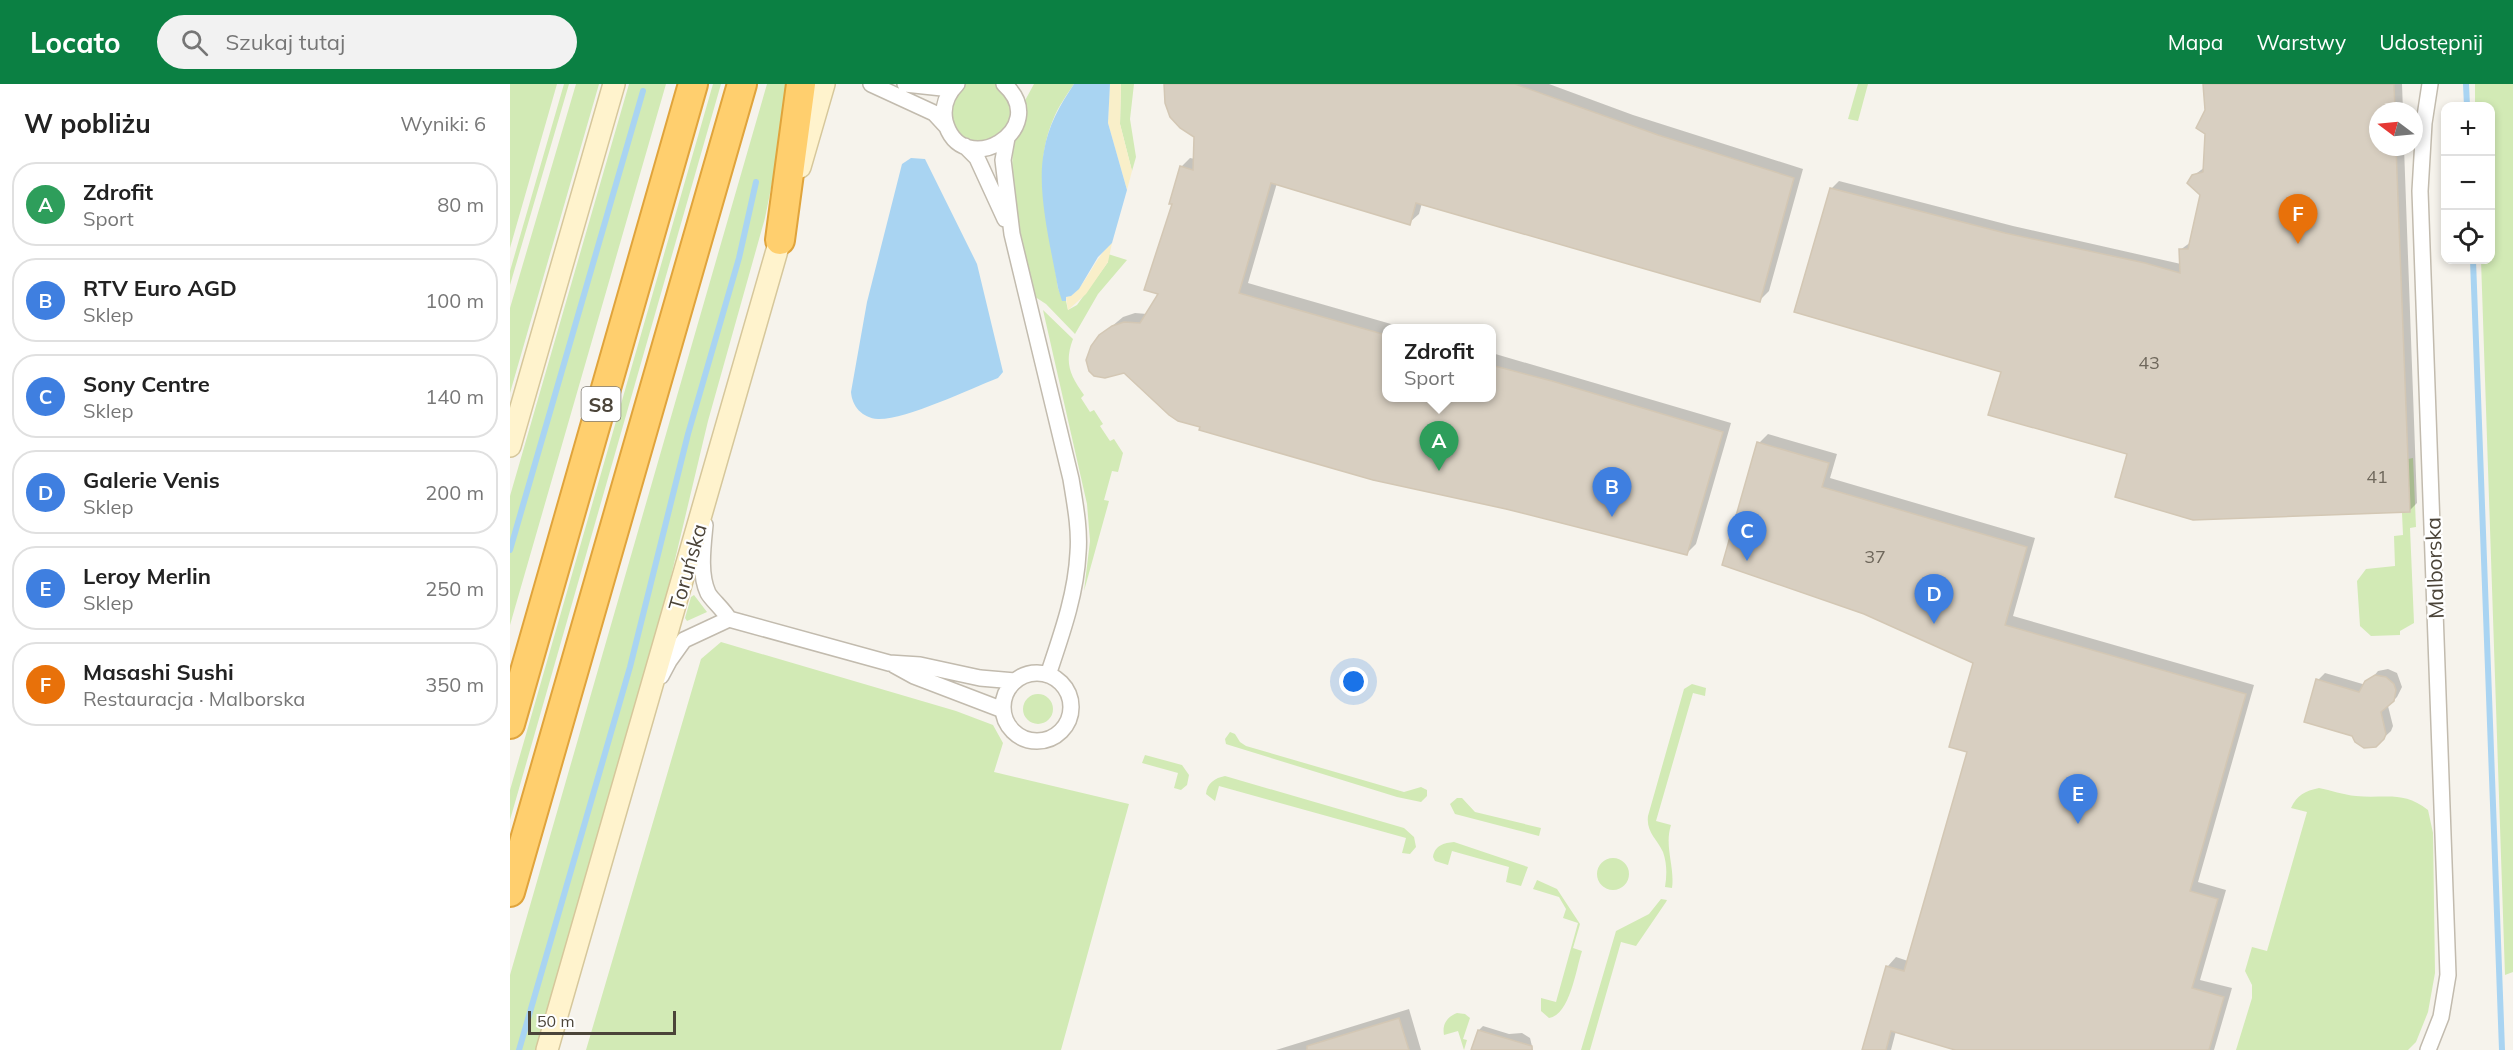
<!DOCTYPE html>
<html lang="pl">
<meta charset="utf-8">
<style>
:root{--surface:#fff;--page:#f2f2f2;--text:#222;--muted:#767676;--line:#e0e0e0;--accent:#0b8043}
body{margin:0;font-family:Mulish,sans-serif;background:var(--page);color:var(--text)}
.controls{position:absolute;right:18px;top:18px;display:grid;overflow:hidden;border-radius:12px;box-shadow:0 3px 9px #0003}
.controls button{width:54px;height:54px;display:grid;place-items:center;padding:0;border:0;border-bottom:2px solid var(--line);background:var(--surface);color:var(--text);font:30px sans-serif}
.compass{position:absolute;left:1859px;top:18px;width:54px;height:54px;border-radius:50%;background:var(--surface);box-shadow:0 3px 9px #0003;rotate:286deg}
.scale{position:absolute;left:18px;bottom:15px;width:148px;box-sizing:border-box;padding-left:6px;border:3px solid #4b4439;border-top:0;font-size:16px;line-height:21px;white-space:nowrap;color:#4b4439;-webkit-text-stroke:4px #fff;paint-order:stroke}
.you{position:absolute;left:844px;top:598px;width:21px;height:21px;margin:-15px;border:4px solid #fff;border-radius:50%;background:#1a73e8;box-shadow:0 0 0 9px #1a73e833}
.badge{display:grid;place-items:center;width:39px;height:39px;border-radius:50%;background:var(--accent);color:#fff;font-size:20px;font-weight:700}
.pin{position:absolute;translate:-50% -50px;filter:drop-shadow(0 2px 3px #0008)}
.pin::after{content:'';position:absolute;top:32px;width:21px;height:18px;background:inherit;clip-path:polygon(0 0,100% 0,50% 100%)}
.popup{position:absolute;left:872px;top:240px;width:114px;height:78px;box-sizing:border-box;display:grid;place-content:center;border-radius:12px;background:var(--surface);filter:drop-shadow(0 2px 4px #0005);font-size:20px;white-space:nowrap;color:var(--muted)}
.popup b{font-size:22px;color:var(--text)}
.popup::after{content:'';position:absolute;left:50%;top:100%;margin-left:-12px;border:12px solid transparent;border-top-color:var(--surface)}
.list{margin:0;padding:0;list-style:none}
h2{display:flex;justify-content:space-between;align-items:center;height:78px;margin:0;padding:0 24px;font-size:26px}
h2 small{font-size:20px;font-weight:400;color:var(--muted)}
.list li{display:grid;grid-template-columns:39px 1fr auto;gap:18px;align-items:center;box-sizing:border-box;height:84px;margin:0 12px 12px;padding:0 12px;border:2px solid var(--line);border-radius:24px}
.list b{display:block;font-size:22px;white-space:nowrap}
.list p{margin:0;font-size:20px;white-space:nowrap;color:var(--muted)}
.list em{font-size:20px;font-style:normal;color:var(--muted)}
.icon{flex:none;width:33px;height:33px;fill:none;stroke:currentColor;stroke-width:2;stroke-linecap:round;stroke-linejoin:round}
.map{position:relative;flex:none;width:2003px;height:966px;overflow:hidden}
header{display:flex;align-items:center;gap:36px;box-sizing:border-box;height:84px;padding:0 30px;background:var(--accent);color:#fff}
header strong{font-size:28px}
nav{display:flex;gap:33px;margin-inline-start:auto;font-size:21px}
.search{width:420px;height:54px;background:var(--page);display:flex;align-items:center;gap:15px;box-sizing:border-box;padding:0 21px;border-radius:33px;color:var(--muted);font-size:22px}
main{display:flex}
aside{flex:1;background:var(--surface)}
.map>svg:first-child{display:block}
.green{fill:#d2eab5}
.sand{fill:#f9efc9}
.water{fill:#a9d4f2}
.shadow{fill:#0003}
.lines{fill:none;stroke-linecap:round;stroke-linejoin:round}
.stream{stroke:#a9d4f2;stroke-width:6}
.building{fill:#d8cfc1;stroke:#d3c7b4;stroke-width:1.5}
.street-casing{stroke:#c2bbae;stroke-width:18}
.secondary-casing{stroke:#d6c79b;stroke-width:24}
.highway-casing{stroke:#e0a43c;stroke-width:32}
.street{stroke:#fff;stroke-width:15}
.secondary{stroke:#fff3cd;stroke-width:21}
.highway{stroke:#ffcf6e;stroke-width:28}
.labels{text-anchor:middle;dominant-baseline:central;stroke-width:4.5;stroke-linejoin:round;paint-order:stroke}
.number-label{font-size:18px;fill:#6e675b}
.shield{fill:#fff;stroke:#817c74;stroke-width:1.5}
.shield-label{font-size:20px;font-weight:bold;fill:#4b4439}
.street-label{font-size:21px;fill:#4b4439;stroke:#fff}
</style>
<header>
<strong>Locato</strong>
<div class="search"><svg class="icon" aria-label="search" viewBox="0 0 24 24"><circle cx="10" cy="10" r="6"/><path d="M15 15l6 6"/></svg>Szukaj tutaj</div>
<nav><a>Mapa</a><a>Warstwy</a><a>Udostępnij</a></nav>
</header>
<main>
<aside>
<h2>W pobliżu<small>Wyniki: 6</small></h2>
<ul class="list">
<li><span class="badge" style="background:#2e9e5b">A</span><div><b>Zdrofit</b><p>Sport</p></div><em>80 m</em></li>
<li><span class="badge" style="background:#3f7fe0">B</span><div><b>RTV Euro AGD</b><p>Sklep</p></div><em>100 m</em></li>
<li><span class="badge" style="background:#3f7fe0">C</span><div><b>Sony Centre</b><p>Sklep</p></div><em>140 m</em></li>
<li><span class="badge" style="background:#3f7fe0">D</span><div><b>Galerie Venis</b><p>Sklep</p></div><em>200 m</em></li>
<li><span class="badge" style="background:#3f7fe0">E</span><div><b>Leroy Merlin</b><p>Sklep</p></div><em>250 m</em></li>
<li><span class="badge" style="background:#e8710a">F</span><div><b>Masashi Sushi</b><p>Restauracja · Malborska</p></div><em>350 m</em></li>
</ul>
</aside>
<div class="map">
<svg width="2003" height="966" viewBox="0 0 2003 966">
<rect width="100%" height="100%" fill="#f6f3ec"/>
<path class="green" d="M 0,0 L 47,0 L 0,164 Z
M 54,0 L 59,0 L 0,201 L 0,187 Z
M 66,0 L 89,0 L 0,309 L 0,224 Z
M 119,0 L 156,0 L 0,541 L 0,412 Z
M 203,0 L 211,0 L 0,736 L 0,706 Z
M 257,0 L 282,0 L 255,134 L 198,337 L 158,505 L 26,966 L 0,966 L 0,891 Z
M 439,0 L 501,0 L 512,22 L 524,0 L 564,0 C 556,12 548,23 543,36 C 520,89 541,150 548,204 L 553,217 L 556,217 L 558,226 L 567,221 L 598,178 L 598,170 L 617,176 L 588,210 L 565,250 L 536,220 L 516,207 L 512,196 L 521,193 L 520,190 L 511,193 L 495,116 L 502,89 L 503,56 L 452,67 L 431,13 Z
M 611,0 L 624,0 L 620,35 L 626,73 L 622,87 L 610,40 Z
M 1348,0 L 1358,0 L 1348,37 L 1338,35 Z
M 1965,0 L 2003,0 L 2003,888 L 1995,891 L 1971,176 L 1980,176 L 1980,22 L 1965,22 Z
M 533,226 L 563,255 C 554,279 560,291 574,311 L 571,314 L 580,328 L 584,326 L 593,340 L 590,342 L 600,357 L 604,355 L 613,369 L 608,388 L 602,387 L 594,416 L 599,417 L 574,507 L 580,457 L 577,420 Z
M 1903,374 L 1906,443 L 1900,444 L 1904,539 L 1890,547 L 1890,551 L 1861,552 L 1850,542 L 1847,497 L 1856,485 L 1885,482 L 1884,452 L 1893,451 L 1892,429 L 1900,428 L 1898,375 Z
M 184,511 L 197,528 L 177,537 L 175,534 L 181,513 Z
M 211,558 L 446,627 L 483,641 L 493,659 L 484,688 L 619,720 L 551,966 L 76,966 L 191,575 Z
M 1182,600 L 1196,604 L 1195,612 L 1183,609 L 1146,737 L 1161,741 C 1154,762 1165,783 1162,804 L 1155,803 C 1157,791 1157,779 1153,768 C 1147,755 1136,748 1138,732 L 1174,605 Z
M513 625a15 15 0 1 1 30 0a15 15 0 1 1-30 0Z
M 720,648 L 725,650 L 730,658 L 736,662 L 894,708 L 911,703 L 917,706 L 917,712 L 911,718 L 887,713 L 719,661 L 716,660 L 715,655 Z
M 635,671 L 672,681 L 679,691 L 677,701 L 671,706 L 664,704 L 668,689 L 632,679 Z
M 715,692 L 894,744 L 904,753 L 906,763 L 900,770 L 892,769 L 896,754 L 709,702 L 705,717 L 696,710 C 697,699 705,694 715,692 Z
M 1809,704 C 1821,706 1833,711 1846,712 C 1875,715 1893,706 1918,726 L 1923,749 L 1925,889 L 1918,928 L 1906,958 L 1898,966 L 1726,966 L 1742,914 L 1742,901 L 1735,887 L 1742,863 L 1757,867 L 1797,728 L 1781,724 C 1787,711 1795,707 1809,704 Z
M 947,714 L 952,714 L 965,728 L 1031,744 L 1029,752 L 945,730 L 940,720 Z
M 944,758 L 1018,783 L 1011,802 L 996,798 L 999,783 L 942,767 L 938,781 L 925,777 L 923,773 C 925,761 934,759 944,758 Z
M1087 790a16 16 0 1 1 32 0a16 16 0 1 1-32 0Z
M 1027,796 L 1047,805 L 1070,840 L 1063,864 L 1072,867 C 1066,885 1060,931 1039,934 L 1031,927 L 1031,914 L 1046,918 L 1068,839 L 1053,834 L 1056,825 L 1049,813 L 1023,805 Z
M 1151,815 L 1157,816 L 1156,818 L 1126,862 L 1111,858 L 1080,966 L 1071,966 L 1106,847 L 1139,830 Z
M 947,929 L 955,930 L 960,934 L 953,955 L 957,956 L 954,966 L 948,947 L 934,951 C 932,940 937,933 947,929 Z"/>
<path class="sand" d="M 600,0 L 611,0 L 610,40 L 622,87 L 617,106 L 598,39 Z
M 602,159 L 598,178 L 576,210 L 558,226 L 556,213 C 572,212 585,171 602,159 Z"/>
<path class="water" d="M 564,0 L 600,0 L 598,39 L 617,106 L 602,159 L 588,173 L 569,205 L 561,212 L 556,213 L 556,217 L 552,217 L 548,204 C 541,163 526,107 534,67 C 538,42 550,21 564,0 Z
M 401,74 L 415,75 L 467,180 L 493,288 L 488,294 C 460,305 395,336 368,335 C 352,334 342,322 341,308 L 357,218 L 392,80 Z"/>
<path class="shadow" d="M 658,0 L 1039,0 L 1123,31 L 1293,85 L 1259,207 L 1249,217 L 912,119 L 909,130 L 899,139 L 767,99 L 738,199 L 895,244 L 876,244 L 876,314 L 982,314 L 982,269 L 1221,339 L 1186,460 L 1177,469 L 692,342 L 590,252 L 613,233 L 625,229 L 637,230 L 650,209 L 671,83 L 680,74 L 685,75 L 685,52 Z
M 1695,0 L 1892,0 L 1893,27 L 1868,27 L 1868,63 L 1894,63 L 1907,419 L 1899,427 L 1619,369 L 1492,286 L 1321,105 L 1329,97 L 1503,142 L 1671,180 L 1670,166 L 1681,158 L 1691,111 L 1683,92 L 1695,83 L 1697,26 Z
M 1258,350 L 1327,370 L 1320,394 L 1525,454 L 1503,532 L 1744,601 L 1688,798 L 1716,806 L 1690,896 L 1722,904 L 1704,966 L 1451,966 L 1386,947 L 1381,966 L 1354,966 L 1378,882 L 1386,873 L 1398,877 L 1459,667 L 1465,578 L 1249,359 Z
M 1878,585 L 1887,589 L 1892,603 L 1887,613 L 1878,622 L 1883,642 L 1881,647 L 1865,662 L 1808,596 L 1815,589 L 1856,601 L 1868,587 Z
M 899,925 L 911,966 L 766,966 Z
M 973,942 L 999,950 L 1012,949 L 1020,954 L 1023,966 L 974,966 L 969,946 Z"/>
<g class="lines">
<path class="stream" d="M 1956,0 L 1957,22
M 1963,176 L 1992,966
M 0,466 L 133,7
M 9,966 L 120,583 L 178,350 L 229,174 L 246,98"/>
</g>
<path class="building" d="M 654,0 L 1005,0 L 1148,51 L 1284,94 L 1250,218 L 906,119 L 900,141 L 761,99 L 729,209 L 876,251 L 876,314 L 981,314 L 981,281 L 1042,297 L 1213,348 L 1177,471 L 996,425 L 863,396 L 689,346 L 690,343 L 668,337 L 659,331 L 614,289 L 595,294 L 584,292 L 579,287 L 576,276 L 581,262 L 589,251 L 602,242 L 614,238 L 630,239 L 648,210 L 634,206 L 662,120 L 659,120 L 670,82 L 683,86 L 684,53 L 670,44 L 660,33 L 655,19 Z
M 1693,0 L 1884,0 L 1885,27 L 1868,27 L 1868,63 L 1886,63 L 1900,428 L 1683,436 L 1605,413 L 1617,370 L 1478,331 L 1491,288 L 1284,228 L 1320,104 L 1495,149 L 1635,179 L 1670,189 L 1669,165 L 1678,165 L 1690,111 L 1677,99 L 1682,91 L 1693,88 L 1695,50 L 1686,44 L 1695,26 Z
M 1247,358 L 1319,379 L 1312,403 L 1517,463 L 1495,541 L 1736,610 L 1680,807 L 1708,815 L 1682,904 L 1714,913 L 1699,966 L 1445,966 L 1381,947 L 1376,966 L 1352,966 L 1376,882 L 1394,887 L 1457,668 L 1439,663 L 1463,579 L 1354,530 L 1212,481 Z
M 1865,591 L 1876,593 L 1884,600 L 1886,606 L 1884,617 L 1871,628 L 1876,650 L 1874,655 L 1866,663 L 1854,664 L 1845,658 L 1842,652 L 1794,638 L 1806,595 L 1849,608 L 1855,597 Z
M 889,934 L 899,966 L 797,966 L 797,962 Z
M 968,946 L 1022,962 L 1022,966 L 961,966 Z"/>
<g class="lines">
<g class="street-casing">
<path id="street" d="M 361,0 L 424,29 L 436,42
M 395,0 L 432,4 L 446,0
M 447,0 C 437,10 432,23 435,37 C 451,99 544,45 494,0
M 497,54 L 493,76 L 502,150 L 561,395 C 565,420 570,445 568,469 C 566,511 551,552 538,591
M 455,62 L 467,74 L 495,135
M 195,441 C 193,462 189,490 198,509 C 201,515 214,526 219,535 L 379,579 L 410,581 L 470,594 L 505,597
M 384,581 L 404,592 L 493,626
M493 623a34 34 0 1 1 68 0a34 34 0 1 1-68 0Z
M 151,592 L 159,577 L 174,556 L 219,535
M 1918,966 L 1931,933 L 1938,891 L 1910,107 L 1914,39 L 1920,0"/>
</g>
<g class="secondary-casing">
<path id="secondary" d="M 290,83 L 314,0
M 0,362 L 104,0
M 37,966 L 274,142"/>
</g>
<g class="highway-casing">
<path id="highway" d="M 270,156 L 291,0
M 0,640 L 183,0
M 0,808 L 232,0"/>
</g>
<use href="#street" class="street"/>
<use href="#secondary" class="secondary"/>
<use href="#highway" class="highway"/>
</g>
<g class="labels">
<g class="number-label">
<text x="1639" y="278">43</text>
<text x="1867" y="392">41</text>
<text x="1365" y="472">37</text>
</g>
<rect class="shield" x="71.5" y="303" width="39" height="34" rx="4.5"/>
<g class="shield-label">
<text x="91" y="320">S8</text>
</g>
<g class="street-label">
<text transform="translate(177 483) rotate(-74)">Toruńska</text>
<text transform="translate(1924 484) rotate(-92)">Malborska</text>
</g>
</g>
</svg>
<div class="controls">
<button>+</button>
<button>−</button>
<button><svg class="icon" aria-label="locate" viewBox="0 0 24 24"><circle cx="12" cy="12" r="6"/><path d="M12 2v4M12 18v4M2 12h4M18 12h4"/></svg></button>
</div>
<svg class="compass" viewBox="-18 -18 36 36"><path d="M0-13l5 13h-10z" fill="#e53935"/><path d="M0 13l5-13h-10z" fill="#767676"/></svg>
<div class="scale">50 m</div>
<div class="you"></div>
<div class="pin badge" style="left:929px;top:387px;background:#2e9e5b">A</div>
<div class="popup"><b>Zdrofit</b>Sport</div>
<div class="pin badge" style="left:1102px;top:433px;background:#3f7fe0">B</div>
<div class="pin badge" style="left:1237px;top:477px;background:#3f7fe0">C</div>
<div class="pin badge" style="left:1424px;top:540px;background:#3f7fe0">D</div>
<div class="pin badge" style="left:1568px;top:740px;background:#3f7fe0">E</div>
<div class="pin badge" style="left:1788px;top:160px;background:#e8710a">F</div>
</div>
</main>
